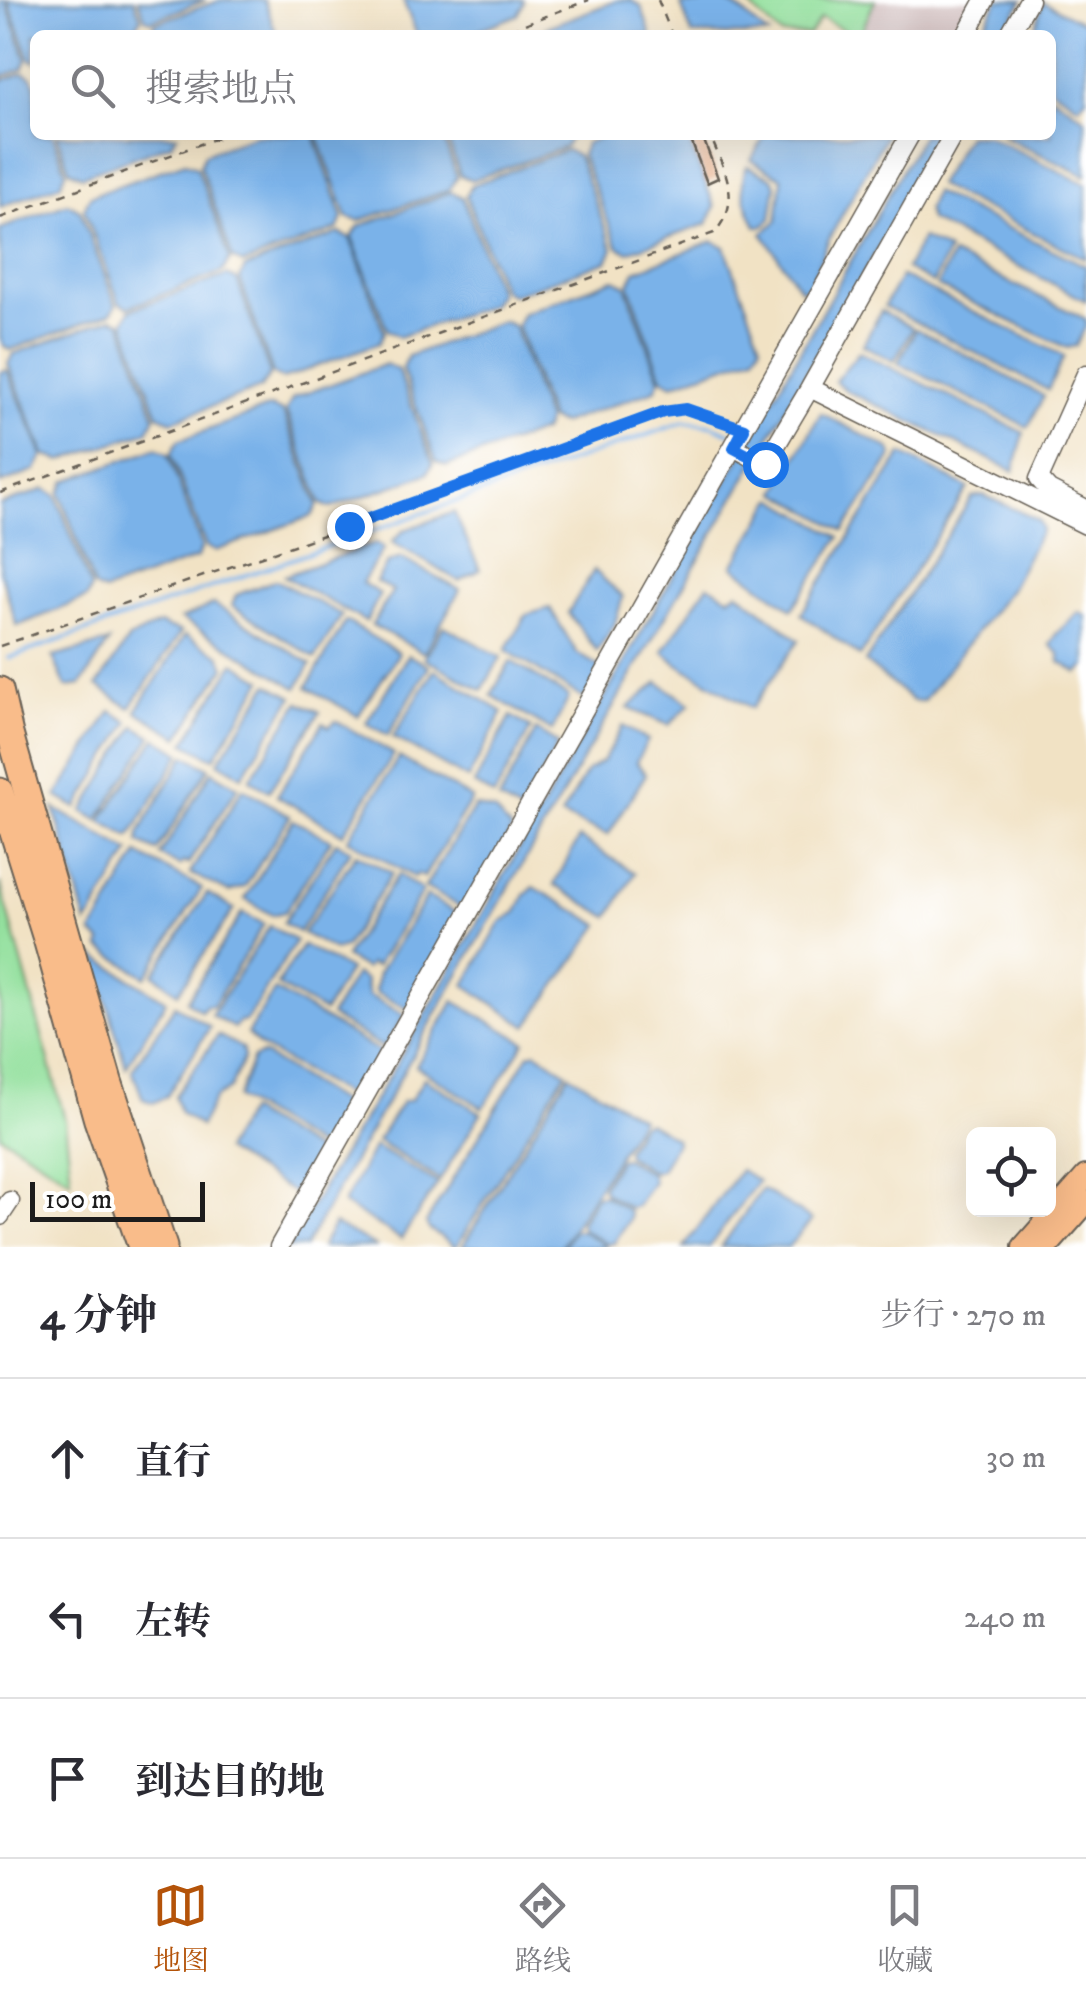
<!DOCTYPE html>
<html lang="zh">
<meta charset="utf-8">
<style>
:root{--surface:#fff;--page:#f7f7f7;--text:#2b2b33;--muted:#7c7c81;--line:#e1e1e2;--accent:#b45309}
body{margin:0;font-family:"IM FELL DW Pica","Noto Serif SC",serif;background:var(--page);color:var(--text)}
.controls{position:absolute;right:30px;bottom:30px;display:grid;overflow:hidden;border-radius:15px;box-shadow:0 10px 40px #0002}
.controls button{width:90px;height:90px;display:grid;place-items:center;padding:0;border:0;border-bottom:2px solid var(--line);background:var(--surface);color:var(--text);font:50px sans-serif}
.scale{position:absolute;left:30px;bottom:25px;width:175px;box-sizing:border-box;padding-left:10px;border:5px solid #1c1c1c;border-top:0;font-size:28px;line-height:35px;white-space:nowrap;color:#1c1c1c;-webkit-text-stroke:8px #fff;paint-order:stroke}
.stop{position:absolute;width:30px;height:30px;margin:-22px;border:8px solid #1a73e8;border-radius:50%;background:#fff}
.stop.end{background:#1a73e8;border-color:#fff;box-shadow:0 2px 10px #0008}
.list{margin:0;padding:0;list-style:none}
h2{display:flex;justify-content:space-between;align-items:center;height:130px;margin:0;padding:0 40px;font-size:42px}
h2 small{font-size:32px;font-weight:400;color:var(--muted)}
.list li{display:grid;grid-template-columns:65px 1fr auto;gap:30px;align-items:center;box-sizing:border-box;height:160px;padding:0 40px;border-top:2px solid var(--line)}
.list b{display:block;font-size:38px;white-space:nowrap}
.list em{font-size:32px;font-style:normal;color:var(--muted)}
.icon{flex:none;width:55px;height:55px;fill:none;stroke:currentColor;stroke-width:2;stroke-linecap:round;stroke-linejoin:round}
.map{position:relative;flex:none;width:1086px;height:1247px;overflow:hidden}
.search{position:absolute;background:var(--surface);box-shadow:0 10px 40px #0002;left:30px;right:30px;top:30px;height:110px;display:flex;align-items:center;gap:25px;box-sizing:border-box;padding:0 35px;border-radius:15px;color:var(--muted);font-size:38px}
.sheet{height:610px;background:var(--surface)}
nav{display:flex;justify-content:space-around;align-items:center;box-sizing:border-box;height:140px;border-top:2px solid var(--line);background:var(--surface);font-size:28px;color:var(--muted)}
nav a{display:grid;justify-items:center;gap:5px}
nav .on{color:var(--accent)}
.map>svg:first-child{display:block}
.industrial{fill:#d2bfbf}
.green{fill:#93e09d;stroke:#587e5c;stroke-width:2.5}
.water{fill:#7ab2e9;stroke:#4b6782;stroke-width:2.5}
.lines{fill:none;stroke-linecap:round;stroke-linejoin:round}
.stream{stroke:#7ab2e9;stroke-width:4}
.building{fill:#e59f6d}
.minor-casing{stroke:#676157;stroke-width:21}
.major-casing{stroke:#676157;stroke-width:26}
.highway-casing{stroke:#676157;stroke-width:29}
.path{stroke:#676157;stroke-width:2.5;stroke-dasharray:8 8;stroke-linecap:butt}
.minor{stroke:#fff;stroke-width:18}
.major{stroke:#f9bc8a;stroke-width:22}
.highway{stroke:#f9bc8a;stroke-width:25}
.route{stroke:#1a73e8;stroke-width:12}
</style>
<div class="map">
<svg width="1086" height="1247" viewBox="0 0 1086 1247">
<rect width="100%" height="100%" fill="#fff"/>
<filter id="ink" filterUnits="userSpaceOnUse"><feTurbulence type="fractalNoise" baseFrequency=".01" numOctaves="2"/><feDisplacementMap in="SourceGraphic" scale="20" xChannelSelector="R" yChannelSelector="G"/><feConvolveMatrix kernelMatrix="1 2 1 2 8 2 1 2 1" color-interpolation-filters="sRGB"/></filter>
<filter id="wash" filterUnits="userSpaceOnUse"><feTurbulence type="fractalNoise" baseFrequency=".0048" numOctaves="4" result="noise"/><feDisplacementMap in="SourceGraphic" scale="40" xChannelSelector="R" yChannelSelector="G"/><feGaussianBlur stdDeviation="2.25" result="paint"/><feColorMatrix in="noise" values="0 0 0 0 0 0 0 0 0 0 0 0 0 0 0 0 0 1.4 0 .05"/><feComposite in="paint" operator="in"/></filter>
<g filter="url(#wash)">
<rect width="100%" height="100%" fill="#f1e2c4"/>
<path class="industrial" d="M 875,0 L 976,0 L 956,35 L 860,35 Z"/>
<path class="green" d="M 743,0 L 875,0 L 860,35 L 854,35 L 821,18 L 809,35 L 781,35 Z
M 0,882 L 65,1120 L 71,1180 L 0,1135 Z"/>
<path class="water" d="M 0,0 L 5,0 L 27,60 L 23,69 L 0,77 Z
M 8,0 L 134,0 L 141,18 L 136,27 L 114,35 L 35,35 L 35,62 L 30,59 Z
M 138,0 L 206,0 L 151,21 L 145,18 Z
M 221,0 L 264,0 L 277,35 L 150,35 L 155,23 Z
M 403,0 L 523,0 L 524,3 L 518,15 L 465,35 L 417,35 Z
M 618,0 L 630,0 L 641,6 L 651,35 L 543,35 L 547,27 Z
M 703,0 C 742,0 741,15 769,35 L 692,35 L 681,5 L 701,4 Z
M 998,0 L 1023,0 L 1002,35 L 979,35 Z
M 1043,2 L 1086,24 L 1086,97 L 1079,106 L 1051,88 L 1051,35 L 1033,35 Z
M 23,73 L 32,77 L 35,84 L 35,135 L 53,135 L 66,172 L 60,184 L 0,207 L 0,81 Z
M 1051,95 L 1085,118 L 1086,176 L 1001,135 L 1051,135 Z
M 57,135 L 177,135 L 171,144 L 82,176 L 69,170 Z
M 255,135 L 314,135 L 343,218 L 338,229 L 243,264 L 233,259 L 200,165 L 204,154 Z
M 317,135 L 442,135 L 457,177 L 449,190 L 358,221 L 347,217 Z
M 446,135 L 571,135 L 565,147 L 472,180 L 460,175 Z
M 606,135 L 686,135 L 715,207 L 707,224 L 628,252 L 618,247 L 581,154 L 586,143 Z
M 765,135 L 886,135 L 829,239 L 810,285 L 801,290 L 762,233 L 777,221 L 782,178 L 751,160 Z
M 922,135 L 944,135 L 434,1017 L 305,1247 L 287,1247 L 420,1024 Z
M 967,135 L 986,135 L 1086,184 L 1086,259 L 937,185 Z
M 566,150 L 578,156 L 613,249 L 607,261 L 512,295 L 503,290 L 466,195 L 472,185 Z
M 185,162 L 197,167 L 230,259 L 222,272 L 129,307 L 119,302 L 84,209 L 90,196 Z
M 747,166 L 771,177 L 776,185 L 771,219 L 762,226 L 756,226 C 747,206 737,187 747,166 Z
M 451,192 L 463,198 L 499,292 L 491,305 L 399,337 L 387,330 L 352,237 L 359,226 Z
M 934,192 L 1086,266 L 1086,301 L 929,220 L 927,210 Z
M 67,203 L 80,210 L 116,305 L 111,313 L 10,350 L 3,345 L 0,338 L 0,229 Z
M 339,233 L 350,238 L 384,332 L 379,343 L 283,379 L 273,374 L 240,279 L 245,268 Z
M 922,238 L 948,251 L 933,283 L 906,269 Z
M 713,241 L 725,247 L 761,344 L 755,355 L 673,384 L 662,378 L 629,284 L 635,271 Z
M 952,255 L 1086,319 L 1086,326 L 1076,346 L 1067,348 L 937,286 Z
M 227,275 L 237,280 L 270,374 L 261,388 L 172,421 L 158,415 L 124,322 L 130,310 Z
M 901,276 L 1064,356 L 1048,390 L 884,306 Z
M 614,279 L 626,285 L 660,380 L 655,390 L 560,424 L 550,420 L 517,325 L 523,313 Z
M 881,311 L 913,328 L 894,361 L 863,345 Z
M 112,318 L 121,322 L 155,417 L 148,431 L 61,461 L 45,455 L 8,364 L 13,354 Z
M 502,321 L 514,326 L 547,421 L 543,431 L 447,466 L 436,461 L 402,369 L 408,356 Z
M 916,329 L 1044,396 L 1028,427 L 898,363 Z
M 859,352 L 1024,433 L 1014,471 L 847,391 L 835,381 Z
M 386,364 L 398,370 L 433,463 L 427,474 L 331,508 L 321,504 L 286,411 L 293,398 Z
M 7,370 L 43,456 L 35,471 L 0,484 L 0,372 Z
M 270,407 L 283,412 L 318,505 L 312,516 L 215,551 L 206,547 L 171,454 L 178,441 Z
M 821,413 L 891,450 L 893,455 L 844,531 L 777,492 Z
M 156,448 L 168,454 L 202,547 L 197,558 L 104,592 L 94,587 L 60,493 L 66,481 Z
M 902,454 L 968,488 L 860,656 L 801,614 Z
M 45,489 L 56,495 L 91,588 L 87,598 L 17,626 L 0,571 L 0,505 Z
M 983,495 L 1038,520 L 1042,529 L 1010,589 L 923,701 L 913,701 L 865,662 L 972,497 Z
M 774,498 L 840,537 L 792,609 L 733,566 Z
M 454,512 L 480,570 L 459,581 L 392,542 L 404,530 Z
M 376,543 L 384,548 L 362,583 L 380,594 L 366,622 L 284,576 Z
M 401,558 L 460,590 L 424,653 L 372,625 L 393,590 L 376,582 L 387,563 Z
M 594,570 L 623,597 L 614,626 L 597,651 L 568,613 Z
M 276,580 L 342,615 L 315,658 L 232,606 L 236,595 Z
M 708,585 L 729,597 L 738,592 L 799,640 L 752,708 L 676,663 L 663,651 Z
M 214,604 L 311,664 L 297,688 L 181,619 Z
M 550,608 L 577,653 L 603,669 L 584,699 L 506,650 L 526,615 Z
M 1079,612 L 1086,616 L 1086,666 L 1078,673 L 1060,662 L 1060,654 L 1050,645 L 1056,634 Z
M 346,621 L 399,653 L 358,716 L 307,687 Z
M 159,624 L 181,632 L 130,708 L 97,686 L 129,639 Z
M 444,626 L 501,657 L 482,690 L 424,658 Z
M 185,635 L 220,655 L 225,667 L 179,737 L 136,711 Z
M 109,642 L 81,685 L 66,687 L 53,657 Z
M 408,655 L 429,666 L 388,735 L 366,723 Z
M 511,661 L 569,697 L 552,731 L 491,695 Z
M 234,663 L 263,680 L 214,758 L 185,743 Z
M 434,670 L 503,712 L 468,779 L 393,737 Z
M 658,682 L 690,704 L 669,725 L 628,708 Z
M 269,684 L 293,697 L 242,776 L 218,762 Z
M 299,702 L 320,712 L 269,791 L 250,779 Z
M 111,711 L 129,722 L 77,808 L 57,796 Z
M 511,716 L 531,728 L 494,796 L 474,784 Z
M 336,721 L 394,754 L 343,834 L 277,796 L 323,723 L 329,727 Z
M 135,726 L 152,736 L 98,820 L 83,811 Z
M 623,726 L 648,740 L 636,762 L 646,774 L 608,835 L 561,816 L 587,771 L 603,761 Z
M 536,730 L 558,744 L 522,813 L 499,800 Z
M 156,738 L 181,753 L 130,837 L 101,821 Z
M 185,755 L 209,768 L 157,851 L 139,843 L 139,833 Z
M 399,757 L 472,799 L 424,877 L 418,874 L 414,877 L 348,839 Z
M 212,771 L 238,787 L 188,864 L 183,862 L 180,866 L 160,855 Z
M 243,788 L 290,816 L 245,887 L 229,892 L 190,873 Z
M 475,806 L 494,811 L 512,830 L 464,909 L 425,887 Z
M 54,808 L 130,852 L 87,924 Z
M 293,820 L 331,840 L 285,912 L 272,915 L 245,899 Z
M 579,838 L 635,873 L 609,917 L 554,885 Z
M 336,842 L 351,850 L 299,932 L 283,923 Z
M 138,854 L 202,888 L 146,977 L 100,948 L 101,942 L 92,933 Z
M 356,854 L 392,873 L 345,947 L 334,950 L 303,933 Z
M 398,874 L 423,891 L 376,966 L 370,964 L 365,969 L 345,957 Z
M 534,887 L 600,925 L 527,1026 L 465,985 L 501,922 L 517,912 L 525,895 Z
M 207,893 L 234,909 L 178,993 L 154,974 Z
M 427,896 L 462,916 L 409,1009 L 375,992 L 378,973 Z
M 242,913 L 264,924 L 213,1006 L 207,1005 L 201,1011 L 187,1001 Z
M 270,926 L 296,941 L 246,1021 L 239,1022 L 234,1028 L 211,1015 Z
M 303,945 L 349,970 L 324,1012 L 277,985 Z
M 93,955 L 166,1001 L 126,1067 Z
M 355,974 L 365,980 L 368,995 L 405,1015 L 384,1048 L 330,1016 Z
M 275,990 L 382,1053 L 360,1092 L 346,1095 L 263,1048 L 247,1034 Z
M 454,1001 L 525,1042 L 483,1108 L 416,1066 Z
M 175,1005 L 210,1027 L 167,1096 L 153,1103 L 143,1099 L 132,1070 Z
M 218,1035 L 242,1048 L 244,1057 L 230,1089 L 215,1098 L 200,1126 L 180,1113 L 175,1096 Z
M 536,1052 L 566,1072 L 456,1247 L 429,1229 L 426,1223 L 529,1054 Z
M 263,1054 L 352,1109 L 327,1145 L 316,1146 L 237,1098 L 253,1058 Z
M 569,1074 L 641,1118 L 561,1247 L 464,1247 L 463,1245 Z
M 424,1078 L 481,1113 L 440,1180 L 377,1141 L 402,1102 L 411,1100 Z
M 248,1111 L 322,1155 L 297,1195 L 224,1150 Z
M 648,1122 L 675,1138 L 676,1142 L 661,1170 L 653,1172 L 627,1155 L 626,1150 L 641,1124 Z
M 374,1146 L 438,1183 L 401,1239 L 343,1204 Z
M 625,1158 L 651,1174 L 653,1181 L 637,1206 L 630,1208 L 605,1193 L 602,1187 L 619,1159 Z
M 740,1170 L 758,1181 L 709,1247 L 684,1247 Z
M 762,1189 L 812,1220 L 788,1247 L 721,1247 Z
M 603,1195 L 629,1211 L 630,1218 L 614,1243 L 607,1244 L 582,1229 L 580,1223 L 596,1196 Z
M 334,1224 L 377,1247 L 321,1247 Z
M 580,1230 L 606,1246 L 606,1247 L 563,1247 L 573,1231 Z"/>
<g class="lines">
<path class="stream" d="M 9,658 L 684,422 L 711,425 L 730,433"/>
</g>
<g id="blocks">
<path class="building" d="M 689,135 L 702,135 L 718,178 L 707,183 Z"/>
</g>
</g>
<g filter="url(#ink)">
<use href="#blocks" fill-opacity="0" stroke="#676157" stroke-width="2.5"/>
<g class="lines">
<g class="minor-casing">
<path id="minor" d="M 966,35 L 985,0
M 1009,35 L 1029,0
M 953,135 L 810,388 L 1086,525
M 1086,374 L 1039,479 L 1049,490 L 1086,509
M 734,447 L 765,464 L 810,388
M 0,1216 L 10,1201
M 279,1247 L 910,135"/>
</g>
<g class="major-casing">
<path id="major" d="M 1024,1247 L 1086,1177
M 1046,1247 L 1086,1202"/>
</g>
<g class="highway-casing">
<path id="highway" d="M 0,690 L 10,734 L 109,1081 L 164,1247
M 0,791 L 47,942 L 97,1120 L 141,1247"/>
</g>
<path class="path" d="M 658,0 L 672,35
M 495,35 L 589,0
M 0,218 L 225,135
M 0,493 L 714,233 C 744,200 724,171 710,135
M 0,646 L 349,526 L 663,412 L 685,409 L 729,424"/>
<use href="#minor" class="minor"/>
<use href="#major" class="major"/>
<use href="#highway" class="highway"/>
</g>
</g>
<g class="lines" filter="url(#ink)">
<path class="route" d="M 349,526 L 663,412 L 686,409 L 744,429 L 734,448 L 765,464"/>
</g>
</svg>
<div class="controls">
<button><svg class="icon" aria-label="locate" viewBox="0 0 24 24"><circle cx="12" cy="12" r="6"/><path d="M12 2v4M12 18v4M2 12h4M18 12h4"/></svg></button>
</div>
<div class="scale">100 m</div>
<div class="stop" style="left:765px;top:464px"></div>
<div class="stop end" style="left:349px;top:526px"></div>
<div class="search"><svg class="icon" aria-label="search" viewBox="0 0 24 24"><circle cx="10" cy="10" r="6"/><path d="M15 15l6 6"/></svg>搜索地点</div>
</div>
<section class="sheet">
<h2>4 分钟<small>步行 · 270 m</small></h2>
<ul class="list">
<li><svg class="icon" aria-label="ahead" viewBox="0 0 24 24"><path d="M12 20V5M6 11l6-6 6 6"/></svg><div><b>直行</b></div><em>30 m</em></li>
<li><svg class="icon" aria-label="left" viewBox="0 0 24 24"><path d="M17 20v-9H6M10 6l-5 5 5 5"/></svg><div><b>左转</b></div><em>240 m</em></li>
<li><svg class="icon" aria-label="arrive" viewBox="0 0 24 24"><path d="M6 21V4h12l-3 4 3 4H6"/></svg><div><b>到达目的地</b></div></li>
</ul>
</section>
<nav>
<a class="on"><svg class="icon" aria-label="map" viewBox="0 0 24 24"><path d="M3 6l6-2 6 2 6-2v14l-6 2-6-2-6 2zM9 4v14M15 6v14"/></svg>地图</a>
<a><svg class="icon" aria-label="directions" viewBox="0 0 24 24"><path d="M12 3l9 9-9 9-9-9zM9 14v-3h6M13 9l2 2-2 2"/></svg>路线</a>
<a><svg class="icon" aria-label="saved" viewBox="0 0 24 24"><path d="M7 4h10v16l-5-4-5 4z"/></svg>收藏</a>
</nav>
